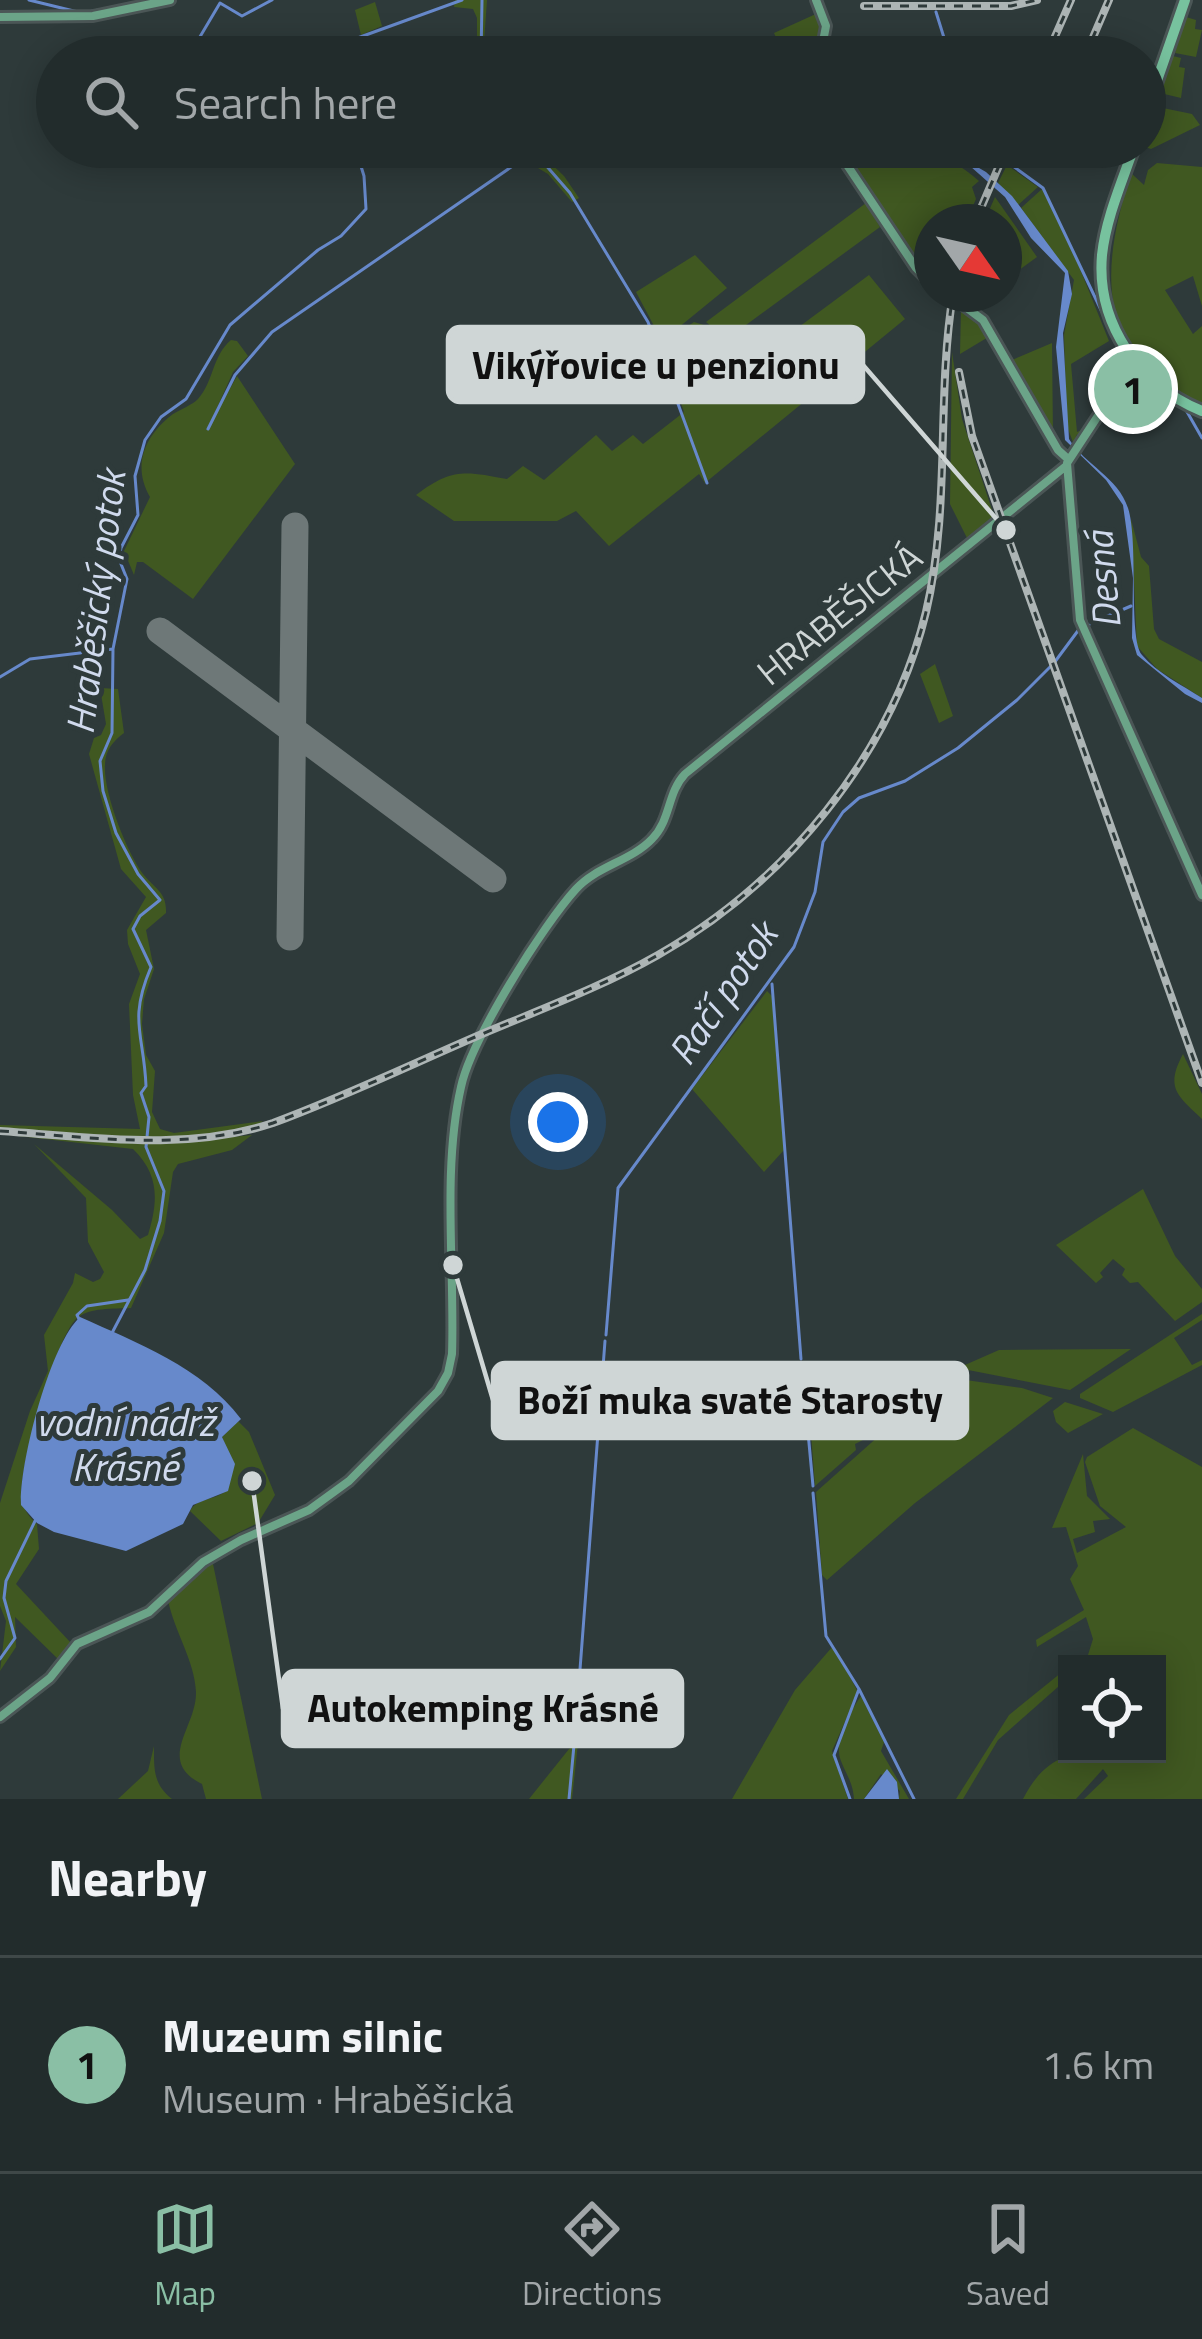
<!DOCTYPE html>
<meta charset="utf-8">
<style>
:root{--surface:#222c2c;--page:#2e3838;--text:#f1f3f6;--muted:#a2a7a9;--line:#3f4848;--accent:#8abfa5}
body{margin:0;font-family:"Titillium Web",sans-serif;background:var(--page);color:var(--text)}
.controls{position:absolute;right:36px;bottom:36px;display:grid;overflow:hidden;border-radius:0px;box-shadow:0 6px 30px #0003}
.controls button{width:108px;height:108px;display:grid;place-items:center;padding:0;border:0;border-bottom:3px solid var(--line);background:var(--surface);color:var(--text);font:60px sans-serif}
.compass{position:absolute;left:914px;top:204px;width:108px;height:108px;border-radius:50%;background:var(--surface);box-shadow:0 6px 30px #0003;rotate:124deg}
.you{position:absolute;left:558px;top:1122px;width:42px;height:42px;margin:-30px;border:9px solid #fff;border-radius:50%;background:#1a73e8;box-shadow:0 0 0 18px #1a73e833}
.badge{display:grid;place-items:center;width:78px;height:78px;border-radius:50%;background:var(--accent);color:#111;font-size:39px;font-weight:700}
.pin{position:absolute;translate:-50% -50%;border:6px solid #fff;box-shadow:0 3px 12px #0006}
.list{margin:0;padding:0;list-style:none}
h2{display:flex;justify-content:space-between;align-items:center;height:156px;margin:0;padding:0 48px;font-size:51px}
h2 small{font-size:39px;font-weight:400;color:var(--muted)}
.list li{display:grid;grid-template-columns:78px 1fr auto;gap:36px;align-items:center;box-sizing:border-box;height:216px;padding:0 48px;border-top:3px solid var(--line)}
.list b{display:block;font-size:45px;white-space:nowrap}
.list p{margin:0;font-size:39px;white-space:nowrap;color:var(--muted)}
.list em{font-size:39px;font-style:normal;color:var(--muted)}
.icon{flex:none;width:66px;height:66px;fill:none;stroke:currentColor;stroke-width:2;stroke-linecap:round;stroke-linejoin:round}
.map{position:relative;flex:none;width:1202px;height:1799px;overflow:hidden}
.search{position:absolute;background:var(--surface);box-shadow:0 6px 30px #0003;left:36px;right:36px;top:36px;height:132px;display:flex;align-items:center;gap:30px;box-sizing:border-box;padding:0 42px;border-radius:66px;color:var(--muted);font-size:45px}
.sheet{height:372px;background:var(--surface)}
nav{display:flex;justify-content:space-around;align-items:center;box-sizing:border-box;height:168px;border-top:3px solid var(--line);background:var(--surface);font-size:33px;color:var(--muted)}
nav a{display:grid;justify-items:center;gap:6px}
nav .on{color:var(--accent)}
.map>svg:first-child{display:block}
.green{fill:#405821}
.water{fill:#6789cb}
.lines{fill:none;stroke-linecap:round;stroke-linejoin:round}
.stream{stroke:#6789cb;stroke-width:3}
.runway{stroke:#6e7878;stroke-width:27}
.secondary-casing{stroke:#4b5656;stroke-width:14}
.primary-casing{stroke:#4b5656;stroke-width:16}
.secondary{stroke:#6ba488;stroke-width:8}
.primary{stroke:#77c29e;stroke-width:10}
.rail-casing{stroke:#adb5b5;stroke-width:8}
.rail{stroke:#2e3a3a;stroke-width:3;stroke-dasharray:9;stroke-linecap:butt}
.labels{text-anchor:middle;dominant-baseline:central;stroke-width:10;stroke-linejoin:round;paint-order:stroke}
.street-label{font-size:36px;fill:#cfd6d6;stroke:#2e3a3a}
.water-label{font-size:39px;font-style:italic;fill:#d0daed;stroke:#2e3a3a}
.leader{fill:none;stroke:#cfd6d6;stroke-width:4.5}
.callout-dot{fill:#cfd6d6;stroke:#2e3a3a;stroke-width:4.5}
.callout{fill:#cfd6d6;stroke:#cfd6d6;stroke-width:4.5}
.callout-label{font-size:39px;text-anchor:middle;font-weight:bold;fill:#111}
</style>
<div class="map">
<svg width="1202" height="1799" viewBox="0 0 1202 1799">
<rect width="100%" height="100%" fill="#2e3a3a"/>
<path class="green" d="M 455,0 L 487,0 L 483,57 L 477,57 L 477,18 L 473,9 L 454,7 Z
M 375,2 L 382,26 L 361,35 L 355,10 Z
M 818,13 L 823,27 L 817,57 L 785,57 L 774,33 Z
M 1186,17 L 1196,20 L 1195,29 L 1202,30 L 1196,57 L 1175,53 Z
M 1173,56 L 1181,58 L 1179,67 L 1185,68 L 1181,98 L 1160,93 Z
M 1159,95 L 1165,96 L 1163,108 L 1192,114 L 1200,125 L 1151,149 L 1145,147 Z
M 524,147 L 534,147 L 564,176 L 579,198 L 572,202 L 548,174 L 528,162 Z
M 839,147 C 889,147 940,144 979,181 L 972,187 L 976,199 L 966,222 L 932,222 L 932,279 L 922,271 Z
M 1157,163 L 1202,167 L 1202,306 L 1193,276 L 1165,290 L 1193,334 L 1202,326 L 1202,408 C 1095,354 1099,274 1131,173 L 1144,185 L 1148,170 Z
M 1007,165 L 1038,187 L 1018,205 L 998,183 Z
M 1042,189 L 1066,234 L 1109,341 L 1071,364 L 1077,432 L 1086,428 L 1104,400 L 1080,438 L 1077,434 L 1074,445 L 1067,426 L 1064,335 L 1074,280 L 1021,208 Z
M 995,197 L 1037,257 L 1004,281 L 1004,222 L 984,222 Z
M 866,203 L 880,227 L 731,336 L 725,338 L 706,322 Z
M 695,255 L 727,288 L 662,341 L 636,292 Z
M 869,275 L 905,319 L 705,483 L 699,474 L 609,546 L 576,511 L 557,521 L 454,521 L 416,495 C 451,468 465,471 507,479 L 523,466 L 544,480 L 596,435 L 612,451 L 633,435 L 643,444 L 684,412 L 661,344 L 694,322 L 704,325 L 750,363 Z
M 961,308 L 977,317 L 990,336 L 960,354 Z
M 231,340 L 237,341 L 248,356 L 233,372 L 208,428 L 237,376 L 295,464 L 193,599 L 143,562 L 137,562 L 134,575 L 124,551 L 150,497 C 132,466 144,436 173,414 C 181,409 192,405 198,399 C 214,381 212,356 231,340 Z
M 1052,343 L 1053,437 L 1012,360 Z
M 952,352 L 962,419 L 994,516 L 967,538 L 950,504 Z
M 1131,519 L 1141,557 L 1149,566 L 1154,629 L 1159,639 L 1202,662 L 1202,698 L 1157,669 L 1137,646 Z
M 935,664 L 953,716 L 939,723 L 920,674 Z
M 100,688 L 118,689 L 124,733 C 113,741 105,751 105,765 C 103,792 127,853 143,874 C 155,889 167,892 166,913 L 146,930 L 154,969 L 144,999 L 142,1024 L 146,1055 L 155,1071 L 152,1112 L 160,1129 L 174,1133 L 263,1121 L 256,1126 C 172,1147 85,1134 0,1128 L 0,1125 L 140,1129 L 133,1095 L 129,1004 L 140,974 L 128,944 L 127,930 L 146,897 L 121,869 L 89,754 L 94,738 L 101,735 L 106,724 Z
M 767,991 L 772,996 L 784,1150 L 764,1172 L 692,1089 Z
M 1183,1054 L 1202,1094 L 1202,1119 C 1177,1095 1165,1088 1183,1054 Z
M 0,1134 L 163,1144 L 252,1135 L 232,1150 L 178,1164 L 173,1172 L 164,1233 L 131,1308 C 114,1309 89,1307 76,1319 C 55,1340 17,1472 22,1500 C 24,1510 29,1517 37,1524 L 39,1549 L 16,1584 L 71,1643 L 58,1659 L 15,1617 L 16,1647 L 0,1671 L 6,1621 L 0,1606 L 0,1503 L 30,1411 L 48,1371 L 44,1335 L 73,1283 L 75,1273 L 93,1282 L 100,1279 L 104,1272 L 88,1242 L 86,1198 L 34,1144 L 112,1210 L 140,1239 L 148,1235 C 158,1202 160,1175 133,1149 Z
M 1143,1189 L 1175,1256 L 1202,1289 L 1202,1302 L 1175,1321 L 1138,1282 L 1130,1283 L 1122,1275 L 1125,1269 L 1113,1259 L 1100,1273 L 1103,1277 L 1096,1283 L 1056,1245 Z
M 1202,1314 L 1202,1320 L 1174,1338 L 1192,1365 L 1202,1360 L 1202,1365 L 1113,1412 L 1080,1398 L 1080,1394 Z
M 1131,1349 L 1070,1390 L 958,1368 L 999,1350 Z
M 806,1367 L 844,1370 L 846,1376 L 849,1370 L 934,1377 L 869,1437 L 855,1444 L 856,1450 L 815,1486 Z
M 945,1377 L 1022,1388 L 1053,1398 L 915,1503 L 827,1580 L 822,1575 L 816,1492 Z
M 1065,1402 L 1103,1414 L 1068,1433 L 1056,1422 L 1053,1411 Z
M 238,1421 L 249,1432 L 275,1495 L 258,1523 L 221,1541 L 190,1511 C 198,1497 215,1501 227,1490 L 232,1462 L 222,1437 Z
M 1133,1428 L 1202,1467 L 1202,1799 L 1084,1799 L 1108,1776 L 1103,1769 L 1076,1799 L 1023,1799 C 1054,1738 1096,1754 1157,1754 L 1157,1664 L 1073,1664 L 1088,1655 L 1093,1639 L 1086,1617 L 1037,1647 L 1036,1640 L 1084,1610 L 1070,1579 L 1078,1566 L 1066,1527 L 1052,1528 L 1083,1454 L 1087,1496 L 1110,1519 L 1093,1521 L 1095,1532 L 1073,1539 L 1077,1553 L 1126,1527 L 1100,1506 L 1085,1462 L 1087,1457 Z
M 208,1564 L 213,1564 L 262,1799 L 206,1799 L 202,1784 C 155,1761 197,1727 196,1692 C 195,1661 174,1631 168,1600 Z
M 833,1646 L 858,1692 L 832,1751 L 848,1799 L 732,1799 L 795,1690 Z
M 1067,1668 L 1067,1679 L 998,1740 L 963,1799 L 956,1799 L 1009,1715 Z
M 861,1696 L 884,1742 L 881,1751 L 909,1799 L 899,1799 L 900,1791 L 881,1774 L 864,1799 L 854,1799 C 853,1783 847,1776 841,1761 C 833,1741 850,1712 861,1696 Z
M 578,1743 L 572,1799 L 529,1799 L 569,1749 Z
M 154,1746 C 154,1769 153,1784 172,1799 L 118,1799 L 148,1771 Z"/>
<path class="water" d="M 924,147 L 953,153 L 986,172 L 1012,196 L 1068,271 L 1072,294 L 1063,333 L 1069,439 C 1085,465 1118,477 1128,508 C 1139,542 1128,637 1142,655 C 1157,673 1182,685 1202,698 L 1202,703 L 1185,694 L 1137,655 L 1132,638 L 1133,578 L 1123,505 L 1106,480 L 1065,440 L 1056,347 L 1065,273 L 1031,238 L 1005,197 L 970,166 Z
M 80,1317 C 137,1343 202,1367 241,1419 L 222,1437 L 235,1464 L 228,1491 L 193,1505 L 183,1524 L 126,1551 L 54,1532 L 37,1523 L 21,1505 C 19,1464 50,1344 80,1317 Z
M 887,1769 L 897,1782 L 899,1799 L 864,1799 Z"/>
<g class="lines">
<path class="stream" d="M 29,0 L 82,13 L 121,6
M 936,12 L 950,57
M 188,57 L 220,3 L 242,16 L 272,0
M 347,57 L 345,49 L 352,40 L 462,0
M 481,57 L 482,0
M 530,147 L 570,193 L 648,322 L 707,483
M 1006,161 L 1043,188 L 1102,312
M 1186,410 L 1202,438
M 208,429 L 235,375 L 272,332 L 533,152
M 0,677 L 30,659 L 113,649
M 772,984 L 801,1359
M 80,1321 L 77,1315 L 87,1306 L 128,1300
M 112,1333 L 145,1270 L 160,1221 L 164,1191 L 146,1147 L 149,1117 L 141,1093 L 146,1086 C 144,1034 128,1021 151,967 L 133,929 L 140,916 L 160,900 L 138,874 L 116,833 L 103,791 L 100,761 L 112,733 L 113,649 L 127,579 L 119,559 L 121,548 L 138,515 L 135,476 L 145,440 L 161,417 L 186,399 L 230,325 L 318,250 L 341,236 L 366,209 L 364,176 L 355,147
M 606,1335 L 618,1188 L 794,947 L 815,892 L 823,842 L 843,812 L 859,798 L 905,781 L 958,748 L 1017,700 L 1054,663 L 1080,628 L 1131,606
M 802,1368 L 813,1486
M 813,1493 L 826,1636 L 859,1689 L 834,1755 L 850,1799
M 0,1659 L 15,1638 L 4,1598 L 6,1581 L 36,1519
M 859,1689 L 914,1799
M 575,1735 L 605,1341
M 569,1799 L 574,1745"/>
<path class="runway" d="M 160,631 L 493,879
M 290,937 L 295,526"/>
<g class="secondary-casing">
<path id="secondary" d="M 816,0 L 826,26 L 820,57
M 0,17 L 93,16 L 170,0
M 835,147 L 916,268 L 932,284
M 948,294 L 983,320 L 1058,450 L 1068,459
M 1134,361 L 1067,463 L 1080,620 L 1202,895
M 0,1717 L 50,1678 L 77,1644 L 149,1612 L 203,1562 L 241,1540 L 309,1510 L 349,1481 L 438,1391 L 448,1373 L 452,1354 C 455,1268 442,1171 461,1087 C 471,1040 543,925 576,889 C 597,866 631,861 652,839 C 671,820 667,793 685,774 L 1066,466"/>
</g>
<g class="primary-casing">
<path id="primary" d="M 1145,115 L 1185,0
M 1134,147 C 1122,182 1106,218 1102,255 C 1096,324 1140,386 1202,411"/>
</g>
<use href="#secondary" class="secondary"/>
<use href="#primary" class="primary"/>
<g class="rail-casing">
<path id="rail" d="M 864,6 L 1011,6 L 1037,0
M 1085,56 L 1109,0
M 1046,57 L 1071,0
M 975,222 L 1007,147
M 959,372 L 972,436 L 1202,1083
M 0,1131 C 91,1137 185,1152 273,1123 C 341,1098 408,1066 475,1037 C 536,1011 600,988 658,955 C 785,883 891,756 926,612 C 951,506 936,400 953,294"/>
</g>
<use href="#rail" class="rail"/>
</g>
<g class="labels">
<g class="street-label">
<text transform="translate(839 614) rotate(-39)">HRABĚŠICKÁ</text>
</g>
<g class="water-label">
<text transform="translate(1102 580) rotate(-95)">Desná</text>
<text transform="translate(95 602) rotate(-83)">Hraběšický potok</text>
<text transform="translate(722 993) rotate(-56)">Račí potok</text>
<text x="125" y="1421">vodní nádrž<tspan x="125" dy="45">Krásné</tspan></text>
</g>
</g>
<path class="leader" d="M1006 530L863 365M453 1265L493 1400M252 1481L283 1709"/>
<g class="callout-dot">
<circle cx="1006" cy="530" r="12"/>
<circle cx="453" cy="1265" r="12"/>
<circle cx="252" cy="1481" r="12"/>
</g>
<g class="callout">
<rect x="448" y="327" width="415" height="75" rx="12"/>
<rect x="493" y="1363" width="474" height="75" rx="12"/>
<rect x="283" y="1671" width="399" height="75" rx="12"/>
</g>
<g class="callout-label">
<text x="656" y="379">Vikýřovice u penzionu</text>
<text x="730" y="1414">Boží muka svaté Starosty</text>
<text x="483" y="1722">Autokemping Krásné</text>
</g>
</svg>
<div class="controls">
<button><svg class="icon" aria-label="locate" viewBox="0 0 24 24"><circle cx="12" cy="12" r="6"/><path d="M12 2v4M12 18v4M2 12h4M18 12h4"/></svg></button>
</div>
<svg class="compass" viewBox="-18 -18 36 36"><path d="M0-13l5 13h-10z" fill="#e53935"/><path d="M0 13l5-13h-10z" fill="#a2a7a9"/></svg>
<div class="you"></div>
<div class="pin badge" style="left:1133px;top:389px">1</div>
<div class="search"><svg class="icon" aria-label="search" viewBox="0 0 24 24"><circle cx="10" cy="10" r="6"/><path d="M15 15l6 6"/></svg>Search here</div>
</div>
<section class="sheet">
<h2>Nearby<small></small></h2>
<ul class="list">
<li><span class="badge">1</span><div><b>Muzeum silnic</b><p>Museum · Hraběšická</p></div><em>1.6 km</em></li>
</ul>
</section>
<nav>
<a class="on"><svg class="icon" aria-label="map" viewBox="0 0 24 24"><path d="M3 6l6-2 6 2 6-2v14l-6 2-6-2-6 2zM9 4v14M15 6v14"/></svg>Map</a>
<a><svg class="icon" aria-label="directions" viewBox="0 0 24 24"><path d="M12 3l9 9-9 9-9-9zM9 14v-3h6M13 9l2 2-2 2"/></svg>Directions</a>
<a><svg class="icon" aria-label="saved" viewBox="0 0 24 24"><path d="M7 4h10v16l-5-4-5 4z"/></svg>Saved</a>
</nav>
